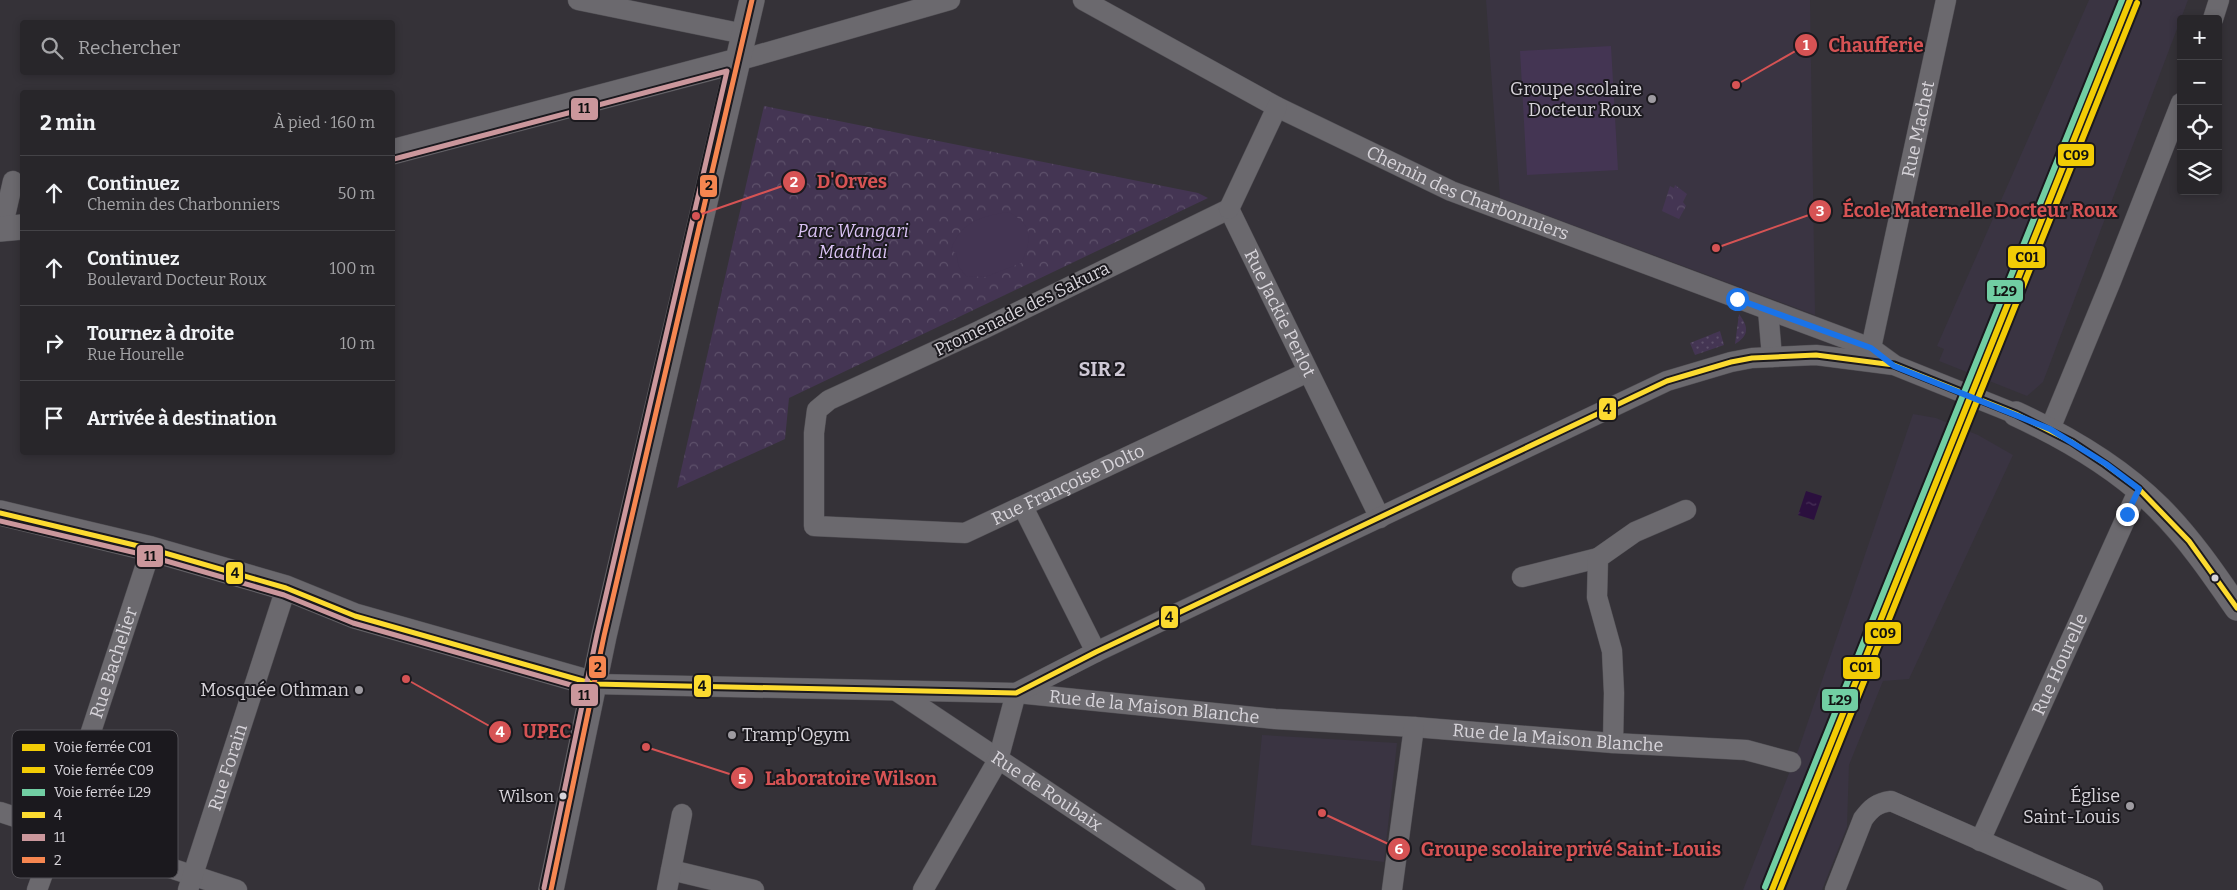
<!DOCTYPE html>
<html lang="fr">
<meta charset="utf-8">
<style>
:root{--surface:#28262a;--page:#302e32;--text:#f1f3f6;--muted:#a5a5a8;--line:#444347}
body{margin:0;font-family:Bitter,serif;background:var(--page);color:var(--text)}
.controls{position:absolute;right:15px;top:15px;display:grid;overflow:hidden;border-radius:5px;box-shadow:0 2px 8px #0003}
.controls button{width:45px;height:45px;display:grid;place-items:center;padding:0;border:0;border-bottom:1px solid var(--line);background:var(--surface);color:var(--text);font:25px sans-serif}
.stop{position:absolute;width:15px;height:15px;margin:-11px;border:4px solid #1a73e8;border-radius:50%;background:#fff}
.stop.end{background:#1a73e8;border-color:#fff;box-shadow:0 1px 5px #0008}
.list{margin:0;padding:0;list-style:none}
h2{display:flex;justify-content:space-between;align-items:center;height:65px;margin:0;padding:0 20px;font-size:21px}
h2 small{font-size:16px;font-weight:400;color:var(--muted)}
.list li{display:grid;grid-template-columns:32px 1fr auto;gap:15px;align-items:center;box-sizing:border-box;height:75px;padding:0 20px;border-top:1px solid var(--line)}
.list b{display:block;font-size:19px;white-space:nowrap}
.list p{margin:0;font-size:16px;white-space:nowrap;color:var(--muted)}
.list em{font-size:16px;font-style:normal;color:var(--muted)}
.icon{flex:none;width:28px;height:28px;fill:none;stroke:currentColor;stroke-width:2;stroke-linecap:round;stroke-linejoin:round}
.map{position:relative;flex:none;width:2237px;height:890px;overflow:hidden}
.search{position:absolute;background:var(--surface);box-shadow:0 2px 8px #0003;left:20px;top:20px;width:375px;height:55px;display:flex;align-items:center;gap:12px;box-sizing:border-box;padding:0 18px;border-radius:5px;color:var(--muted);font-size:19px}
.panel{position:absolute;background:var(--surface);box-shadow:0 2px 8px #0003;left:20px;top:90px;width:375px;height:365px;border-radius:5px}
.map>svg:first-child{display:block}
.built{fill:#3a3442}
.grass{fill:url(#grass-dots)}
.park{fill:url(#park-crowns)}
.pitch{fill:#443553}
.water{fill:url(#water-ripples)}
.lines{fill:none;stroke-linecap:round;stroke-linejoin:round}
.minor-casing{stroke:#514f54;stroke-width:21}
.tertiary-casing{stroke:#514f54;stroke-width:26}
.minor{stroke:#6b696e;stroke-width:20}
.tertiary{stroke:#6b696e;stroke-width:25}
.bus-1-casing{stroke:#1b191e;stroke-width:9}
.bus-2-casing{stroke:#1b191e;stroke-width:9}
.bus-3-casing{stroke:#1b191e;stroke-width:9}
.bus-1{stroke:#fcdb30;stroke-width:5}
.bus-2{stroke:#cb979c;stroke-width:5}
.bus-3{stroke:#f68650;stroke-width:5}
.rail-1-casing{stroke:#1b191e;stroke-width:10}
.rail-2-casing{stroke:#1b191e;stroke-width:10}
.rail-3-casing{stroke:#1b191e;stroke-width:10}
.rail-1{stroke:#f2cc05;stroke-width:6}
.rail-2{stroke:#f2cc05;stroke-width:6}
.rail-3{stroke:#71cea3;stroke-width:6}
.route{stroke:#1a73e8;stroke-width:6}
.poi-dot{fill:#9e9ba1;stroke:#1b191e;stroke-width:2}
.bus-dot{fill:#d7d4da;stroke:#1b191e;stroke-width:2}
.labels{text-anchor:middle;dominant-baseline:central;stroke-width:4;stroke-linejoin:round;paint-order:stroke}
.bus-label{font-size:17px;fill:#d7d4da;stroke:#1b191e;text-anchor:end}
.poi-label{font-size:18px;fill:#d7d4da;stroke:#1b191e;text-anchor:end}
.street-label{font-size:18px;fill:#d7d4da;stroke:#1b191e}
.park-label{font-size:18px;font-style:italic;fill:#dac2f4;stroke:#1b191e}
.quarter-label{font-size:20px;font-weight:bold;fill:#cfc9d6;stroke:#1b191e}
.key{fill:#1b191e;stroke:#535156;stroke-width:1}
.key-label{font-size:14px;fill:#d7d4da}
.leader{fill:none;stroke:#d65354;stroke-width:2}
.callout-dot{fill:#d65354;stroke:#1b191e;stroke-width:2}
.mark-label{font-size:15px;text-anchor:middle;font-weight:bold;fill:#fff}
.callout-label{font-size:19px;text-anchor:middle;font-weight:bold;fill:#d65354;stroke:#1b191e;stroke-width:4;stroke-linejoin:round;paint-order:stroke}
.line-badge{stroke:#1b191e;stroke-width:2}
.pale-badge-label{font-size:14px;text-anchor:middle;font-weight:bold;fill:#111}
</style>
<div class="map">
<svg width="2237" height="890" viewBox="0 0 2237 890">
<defs>
<pattern id="grass-dots" width="8" height="8" patternUnits="userSpaceOnUse" patternTransform="scale(1.25)"><rect width="8" height="8" fill="#443553"/><path d="M2 2h.1M6 6h.1" fill="none" stroke="#5e516b" stroke-width="1.8" stroke-linecap="round"/></pattern>
<pattern id="park-crowns" width="20" height="18" patternUnits="userSpaceOnUse" patternTransform="scale(1.25)"><rect width="20" height="18" fill="#443553"/><path d="M2 6a3 3 0 1 1 6 0M12 15a3 3 0 1 1 6 0" fill="none" stroke="#5e516b"/></pattern>
<pattern id="water-ripples" width="26" height="14" patternUnits="userSpaceOnUse" patternTransform="scale(1.25)"><rect width="26" height="14" fill="#2b103e"/><path d="M2 4q2-2 4 0t4 0M15 11q2-2 4 0t4 0" fill="none" stroke="#493259"/></pattern>
</defs>
<rect width="100%" height="100%" fill="#353238"/>
<path class="built" d="M 1486,0 L 1810,0 L 1815,315 L 1500,198 Z
M 2089,0 L 2188,0 L 2043,382 L 2027,396 L 1939,361 L 1944,349 L 1937,346 Z
M 1913,414 L 1936,418 L 1978,435 L 2013,455 L 1909,679 L 1883,681 L 1849,765 L 1847,827 L 1822,890 L 1743,890 L 1799,748 Z
M 1262,735 L 1397,743 L 1384,862 L 1251,845 Z"/>
<path class="grass" d="M 1739,314 C 1749,327 1749,336 1735,344 Z
M 1720,331 L 1724,345 L 1695,355 L 1690,343 Z"/>
<path class="park" d="M 764,106 L 1198,193 L 1208,198 L 789,398 L 785,439 L 677,488 Z
M 1675,185 L 1687,194 L 1683,202 L 1686,206 L 1679,219 L 1662,211 L 1670,186 L 1674,188 Z"/>
<path class="pitch" d="M 1611,46 L 1618,170 L 1527,175 L 1520,51 Z
M 1009,212 C 1034,226 1032,240 1021,263 L 985,277 L 966,276 L 959,267 L 956,253 L 951,250 C 961,222 980,216 1009,212 Z"/>
<path class="water" d="M 1806,491 L 1822,496 L 1814,520 L 1798,515 Z"/>
<g class="lines">
<g class="minor-casing">
<g id="minor">
<path d="M 578,0 L 744,34"/>
<path id="s1" d="M 1083,0 L 1277,107 L 1451,191 L 1871,348 L 1893,364"/>
<path d="M 2213,19 L 2219,0"/>
<path d="M 737,61 L 950,0"/>
<path id="s2" d="M 1229,209 L 981,330 L 829,400 L 817,410 L 814,433 L 814,526 L 965,533 L 1308,372"/>
<path id="s3" d="M 1229,209 L 1380,518"/>
<path d="M 1229,209 L 1277,107"/>
<path d="M 2,229 L 13,181"/>
<path d="M 1768,310 L 1772,357"/>
<path id="s4" d="M 1871,348 L 1946,0"/>
<path d="M 2050,429 L 2111,281 L 2181,103"/>
<path d="M 1023,507 L 1096,652"/>
<path d="M 1522,577 L 1598,558"/>
<path id="s5" d="M 594,684 L 1016,693 L 1275,719 L 1414,727 L 1613,743 L 1746,750 L 1791,762"/>
<path id="s6" d="M 898,692 L 1195,890"/>
<path d="M 1016,693 L 1096,652 L 1667,381 L 1731,362 L 1752,358 L 1816,355 L 1894,365 L 2016,414"/>
<path d="M 1613,743 L 1614,693 L 1612,651 L 1597,597 L 1598,558 L 1635,532 L 1686,510"/>
<path d="M 0,812 L 237,890"/>
<path id="s7" d="M 1980,841 L 2139,489"/>
<path d="M 671,870 L 754,890"/>
<path id="s8" d="M 37,890 L 58,832 L 151,549"/>
<path id="s9" d="M 188,890 L 286,588"/>
<path d="M 667,890 L 682,814"/>
<path d="M 923,890 L 998,760 L 1016,693"/>
<path d="M 1392,890 L 1414,727"/>
<path d="M 1835,890 L 1863,819 C 1871,808 1877,803 1891,801 L 2093,890"/>
</g>
</g>
<g class="tertiary-casing">
<path id="tertiary" d="M 392,152 L 737,61
M 0,229 L 22,227
M 2016,414 C 2068,438 2119,468 2159,508 C 2189,538 2213,573 2237,608
M 0,513 L 151,549 L 286,588 L 355,616 L 594,684
M 551,890 L 604,636 L 752,0"/>
</g>
<use href="#minor" class="minor"/>
<use href="#tertiary" class="tertiary"/>
<g class="bus-1-casing">
<path id="bus-1" d="M 0,513 L 151,549 L 286,588 L 355,616 L 594,684 L 1016,693 L 1096,652 L 1667,381 L 1731,362 L 1752,358 L 1816,355 L 1894,365 L 2016,414 L 2072,442 L 2105,464 L 2139,489 L 2189,541 L 2237,608"/>
</g>
<g class="bus-2-casing">
<path id="bus-2" d="M 394,159 L 727,71 L 597,634 L 544,888
M 0,521 L 149,556 L 284,595 L 353,623 L 592,691"/>
</g>
<g class="bus-3-casing">
<path id="bus-3" d="M 551,890 L 604,636 L 752,0"/>
</g>
<use href="#bus-1" class="bus-1"/>
<use href="#bus-2" class="bus-2"/>
<use href="#bus-3" class="bus-3"/>
<g class="rail-1-casing">
<path id="rail-1" d="M 1772,890 L 2130,0"/>
</g>
<g class="rail-2-casing">
<path id="rail-2" d="M 1780,890 L 2137,3"/>
</g>
<g class="rail-3-casing">
<path id="rail-3" d="M 1765,887 L 2122,0"/>
</g>
<use href="#rail-1" class="rail-1"/>
<use href="#rail-2" class="rail-2"/>
<use href="#rail-3" class="rail-3"/>
</g>
<g class="lines">
<path class="route" d="M 1737,299 L 1871,348 L 1894,366 L 2050,429 L 2106,464 L 2139,489 L 2127,514"/>
</g>
<g class="poi-dot">
<circle cx="1652" cy="99" r="5"/>
<circle cx="359" cy="690" r="5"/>
<circle cx="732" cy="735" r="5"/>
<circle cx="2130" cy="806" r="5"/>
</g>
<g class="bus-dot">
<circle cx="2215" cy="578" r="4.5"/>
<circle cx="563" cy="796" r="4.5"/>
</g>
<g class="labels">
<g class="bus-label">
<text x="554" y="796">Wilson</text>
</g>
<g class="poi-label">
<text x="1642" y="89">Groupe scolaire<tspan x="1642" dy="21">Docteur Roux</tspan></text>
<text x="349" y="690">Mosquée Othman</text>
<text x="742" y="735" text-anchor="start">Tramp'Ogym</text>
<text x="2120" y="796">Église<tspan x="2120" dy="21">Saint-Louis</tspan></text>
</g>
<g class="street-label">
<text stroke="none"><textPath href="#s4" startOffset="224">Rue Machet</textPath></text>
<text stroke="none"><textPath href="#s1" startOffset="431">Chemin des Charbonniers</textPath></text>
<text transform="translate(1022 309) rotate(-26)">Promenade des Sakura</text>
<text stroke="none"><textPath href="#s3" startOffset="116">Rue Jackie Perlot</textPath></text>
<text stroke="none"><textPath href="#s2" startOffset="840">Rue Françoise Dolto</textPath></text>
<text stroke="none"><textPath href="#s8" startOffset="240">Rue Bachelier</textPath></text>
<text stroke="none"><textPath href="#s7" startOffset="194">Rue Hourelle</textPath></text>
<text stroke="none"><textPath href="#s5" startOffset="561">Rue de la Maison Blanche</textPath></text>
<text stroke="none"><textPath href="#s5" startOffset="966">Rue de la Maison Blanche</textPath></text>
<text stroke="none"><textPath href="#s9" startOffset="129">Rue Forain</textPath></text>
<text stroke="none"><textPath href="#s6" startOffset="179">Rue de Roubaix</textPath></text>
</g>
<g class="park-label">
<text x="853" y="231">Parc Wangari<tspan x="853" dy="21">Maathai</tspan></text>
</g>
<g class="quarter-label">
<text x="1102" y="369">SIR 2</text>
</g>
</g>
<rect x="12" y="730" width="166" height="148" rx="8" class="key"/>
<rect x="22" y="744" width="23" height="7" fill="#f2cc05"/>
<rect x="22" y="767" width="23" height="6" fill="#f2cc05"/>
<rect x="22" y="789" width="23" height="7" fill="#71cea3"/>
<rect x="22" y="812" width="23" height="6" fill="#fcdb30"/>
<rect x="22" y="834" width="23" height="7" fill="#cb979c"/>
<rect x="22" y="857" width="23" height="6" fill="#f68650"/>
<g class="key-label">
<text x="54" y="752">Voie ferrée C01</text>
<text x="54" y="775">Voie ferrée C09</text>
<text x="54" y="797">Voie ferrée L29</text>
<text x="54" y="820">4</text>
<text x="54" y="842">11</text>
<text x="54" y="865">2</text>
</g>
<path class="leader" d="M1736 85L1806 45M696 216L794 182M1716 248L1820 211M406 679L500 732M646 747L742 778M1322 813L1399 849"/>
<g class="callout-dot">
<circle cx="1736" cy="85" r="5"/>
<circle cx="696" cy="216" r="5"/>
<circle cx="1716" cy="248" r="5"/>
<circle cx="406" cy="679" r="5"/>
<circle cx="646" cy="747" r="5"/>
<circle cx="1322" cy="813" r="5"/>
<circle cx="1806" cy="45" r="12"/>
<circle cx="794" cy="182" r="12"/>
<circle cx="1820" cy="211" r="12"/>
<circle cx="500" cy="732" r="12"/>
<circle cx="742" cy="778" r="12"/>
<circle cx="1399" cy="849" r="12"/>
</g>
<g class="mark-label">
<text x="1806" y="50">1</text>
<text x="794" y="187">2</text>
<text x="1820" y="216">3</text>
<text x="500" y="737">4</text>
<text x="742" y="784">5</text>
<text x="1399" y="854">6</text>
</g>
<g class="callout-label">
<text x="1876" y="52">Chaufferie</text>
<text x="852" y="188">D'Orves</text>
<text x="1980" y="217">École Maternelle Docteur Roux</text>
<text x="547" y="738">UPEC</text>
<text x="851" y="785">Laboratoire Wilson</text>
<text x="1571" y="856">Groupe scolaire privé Saint-Louis</text>
</g>
<g class="line-badge">
<rect x="570" y="97" width="29" height="24" rx="5" fill="#cb979c"/>
<rect x="2057" y="143" width="38" height="24" rx="5" fill="#f2cc05"/>
<rect x="699" y="174" width="19" height="24" rx="5" fill="#f68650"/>
<rect x="2007" y="245" width="39" height="24" rx="5" fill="#f2cc05"/>
<rect x="1986" y="279" width="38" height="24" rx="5" fill="#71cea3"/>
<rect x="1598" y="397" width="19" height="24" rx="5" fill="#fcdb30"/>
<rect x="136" y="544" width="28" height="24" rx="5" fill="#cb979c"/>
<rect x="225" y="561" width="19" height="24" rx="5" fill="#fcdb30"/>
<rect x="1160" y="605" width="19" height="24" rx="5" fill="#fcdb30"/>
<rect x="1864" y="621" width="38" height="24" rx="5" fill="#f2cc05"/>
<rect x="588" y="655" width="19" height="24" rx="5" fill="#f68650"/>
<rect x="1842" y="656" width="39" height="24" rx="5" fill="#f2cc05"/>
<rect x="693" y="674" width="19" height="24" rx="5" fill="#fcdb30"/>
<rect x="570" y="683" width="29" height="24" rx="5" fill="#cb979c"/>
<rect x="1821" y="688" width="38" height="24" rx="5" fill="#71cea3"/>
</g>
<g class="pale-badge-label">
<text x="584" y="113">11</text>
<text x="2076" y="160">C09</text>
<text x="709" y="190">2</text>
<text x="2027" y="262">C01</text>
<text x="2005" y="296">L29</text>
<text x="1607" y="414">4</text>
<text x="150" y="561">11</text>
<text x="235" y="578">4</text>
<text x="1169" y="622">4</text>
<text x="1883" y="638">C09</text>
<text x="598" y="672">2</text>
<text x="1861" y="672">C01</text>
<text x="702" y="691">4</text>
<text x="584" y="700">11</text>
<text x="1840" y="705">L29</text>
</g>
</svg>
<div class="controls">
<button>+</button>
<button>−</button>
<button><svg class="icon" aria-label="locate" viewBox="0 0 24 24"><circle cx="12" cy="12" r="6"/><path d="M12 2v4M12 18v4M2 12h4M18 12h4"/></svg></button>
<button><svg class="icon" aria-label="layers" viewBox="0 0 24 24"><path d="M12 4l9 5-9 5-9-5zM3 14l9 5 9-5"/></svg></button>
</div>
<div class="stop" style="left:1737px;top:299px"></div>
<div class="stop end" style="left:2127px;top:514px"></div>
<div class="search"><svg class="icon" aria-label="search" viewBox="0 0 24 24"><circle cx="10" cy="10" r="6"/><path d="M15 15l6 6"/></svg>Rechercher</div>
<section class="panel">
<h2>2 min<small>À pied · 160 m</small></h2>
<ul class="list">
<li><svg class="icon" aria-label="ahead" viewBox="0 0 24 24"><path d="M12 20V5M6 11l6-6 6 6"/></svg><div><b>Continuez</b><p>Chemin des Charbonniers</p></div><em>50 m</em></li>
<li><svg class="icon" aria-label="ahead" viewBox="0 0 24 24"><path d="M12 20V5M6 11l6-6 6 6"/></svg><div><b>Continuez</b><p>Boulevard Docteur Roux</p></div><em>100 m</em></li>
<li><svg class="icon" aria-label="right" viewBox="0 0 24 24"><path d="M7 20v-9h11M14 6l5 5-5 5"/></svg><div><b>Tournez à droite</b><p>Rue Hourelle</p></div><em>10 m</em></li>
<li><svg class="icon" aria-label="arrive" viewBox="0 0 24 24"><path d="M6 21V4h12l-3 4 3 4H6"/></svg><div><b>Arrivée à destination</b></div></li>
</ul>
</section>
</div>
